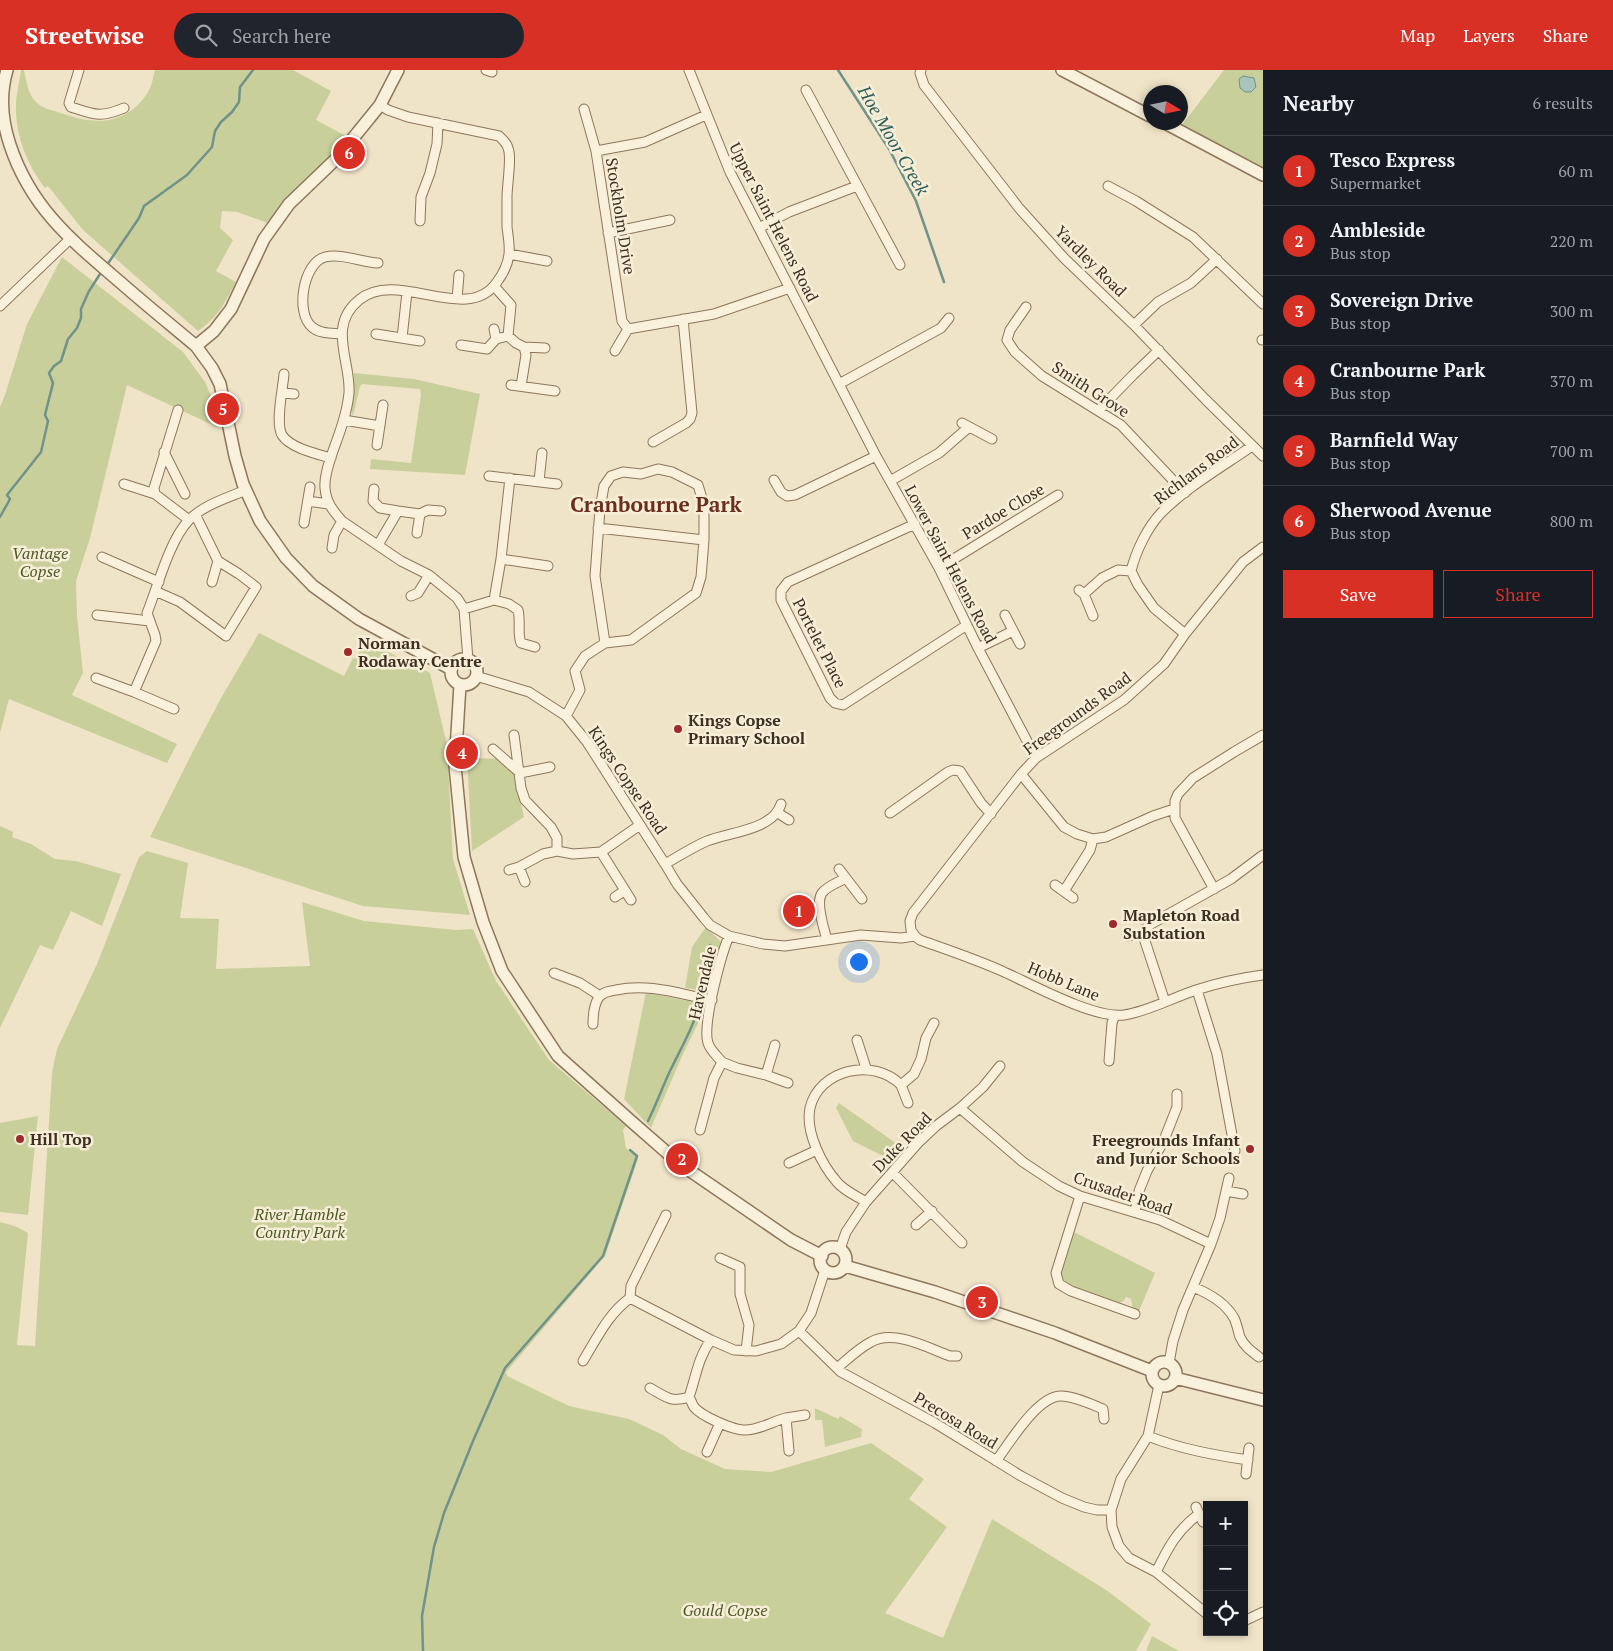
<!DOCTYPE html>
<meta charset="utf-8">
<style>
:root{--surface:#171b24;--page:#20242c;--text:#f1f3f6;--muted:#9ea1a6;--line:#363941;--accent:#d93025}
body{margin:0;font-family:"PT Serif",serif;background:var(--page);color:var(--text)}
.controls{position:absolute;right:15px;bottom:15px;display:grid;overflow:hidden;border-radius:0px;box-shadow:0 2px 8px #0003}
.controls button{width:45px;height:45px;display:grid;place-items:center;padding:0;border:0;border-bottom:1px solid var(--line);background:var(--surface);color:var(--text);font:25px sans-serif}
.compass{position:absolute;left:1143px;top:15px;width:45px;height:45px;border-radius:50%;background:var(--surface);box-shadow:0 2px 8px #0003;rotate:100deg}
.you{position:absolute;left:858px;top:891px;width:18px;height:18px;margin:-12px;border:4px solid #fff;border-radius:50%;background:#1a73e8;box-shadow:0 0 0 8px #1a73e833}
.badge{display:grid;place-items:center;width:32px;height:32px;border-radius:50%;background:var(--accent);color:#fff;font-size:16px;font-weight:700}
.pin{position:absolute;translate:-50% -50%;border:2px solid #fff;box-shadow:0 1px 5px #0006}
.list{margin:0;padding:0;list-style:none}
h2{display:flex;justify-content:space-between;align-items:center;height:65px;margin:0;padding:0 20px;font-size:21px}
h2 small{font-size:16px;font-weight:400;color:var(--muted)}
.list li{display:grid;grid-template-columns:32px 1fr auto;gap:15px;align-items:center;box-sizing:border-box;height:70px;padding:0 20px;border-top:1px solid var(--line)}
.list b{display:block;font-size:19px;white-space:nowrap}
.list p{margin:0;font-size:16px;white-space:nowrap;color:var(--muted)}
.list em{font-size:16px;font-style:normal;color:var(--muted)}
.actions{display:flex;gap:10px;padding:15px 20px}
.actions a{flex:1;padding:11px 0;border:1px solid var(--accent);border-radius:0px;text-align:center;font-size:18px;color:var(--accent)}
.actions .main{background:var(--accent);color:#fff}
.icon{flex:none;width:28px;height:28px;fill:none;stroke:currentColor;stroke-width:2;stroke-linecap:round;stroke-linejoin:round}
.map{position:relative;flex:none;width:1263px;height:1581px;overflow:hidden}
header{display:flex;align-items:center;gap:30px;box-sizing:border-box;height:70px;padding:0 25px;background:var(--accent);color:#fff}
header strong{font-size:24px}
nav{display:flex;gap:28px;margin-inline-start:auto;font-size:18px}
.search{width:350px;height:45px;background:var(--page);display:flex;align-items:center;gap:12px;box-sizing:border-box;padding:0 18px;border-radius:28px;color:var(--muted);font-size:19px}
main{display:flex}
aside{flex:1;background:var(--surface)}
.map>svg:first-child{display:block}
.green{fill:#c9cf9b}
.water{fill:#a9c4bc;stroke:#6f938a}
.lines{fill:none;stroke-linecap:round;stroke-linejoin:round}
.stream{stroke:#6f938a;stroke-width:2.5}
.minor-casing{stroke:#8d765c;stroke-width:11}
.tertiary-casing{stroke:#8d765c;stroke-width:14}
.minor{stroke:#faf1dc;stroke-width:9}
.tertiary{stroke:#faf1dc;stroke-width:11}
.poi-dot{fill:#9e2a2b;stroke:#f7eed8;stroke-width:2}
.labels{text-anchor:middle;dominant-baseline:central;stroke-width:5;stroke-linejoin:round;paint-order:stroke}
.street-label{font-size:16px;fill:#3d2e20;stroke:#f7eed8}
.park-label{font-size:16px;font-style:italic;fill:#4d5a26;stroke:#f7eed8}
.poi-label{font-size:16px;font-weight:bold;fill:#3d2e20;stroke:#f7eed8;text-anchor:start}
.water-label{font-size:18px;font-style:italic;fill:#2f5d5a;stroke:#f7eed8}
.district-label{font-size:21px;font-weight:bold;fill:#6b2e1e;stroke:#f7eed8}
</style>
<header>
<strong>Streetwise</strong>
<div class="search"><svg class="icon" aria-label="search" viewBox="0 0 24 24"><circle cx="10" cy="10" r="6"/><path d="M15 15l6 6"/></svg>Search here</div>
<nav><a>Map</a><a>Layers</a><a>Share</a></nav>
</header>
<main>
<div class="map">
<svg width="1263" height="1581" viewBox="0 0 1263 1581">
<rect width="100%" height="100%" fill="#f0e4c8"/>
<path class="green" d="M 21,0 L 24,0 C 26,9 28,25 36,32 C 43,39 55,41 64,44 C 96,56 128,54 148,22 C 152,16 153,7 155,0 L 293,0 L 331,21 L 316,50 L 346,66 L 335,79 L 332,85 L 268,153 L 237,142 L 222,141 L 220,158 L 233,170 L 216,201 L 236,212 C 224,234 219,246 198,261 L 83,160 L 48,116 L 45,118 C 27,94 15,65 16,35 C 16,23 20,11 21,0 Z
M 1224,0 L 1263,0 L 1263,97 L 1182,55 Z
M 62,187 L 183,282 L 205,312 L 212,328 L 217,357 L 127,315 L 90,468 L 76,511 L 77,546 L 83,603 L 72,625 L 177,674 L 167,693 L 9,629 L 0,663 L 0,337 L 5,325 L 27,254 Z
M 354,303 L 414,309 L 480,324 L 465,405 L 370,399 L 371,389 L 411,393 L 421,325 L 420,319 L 362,314 L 360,316 L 353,346 L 351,340 Z
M 259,563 L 344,606 L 353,588 L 356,589 L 365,570 L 430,603 L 447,675 L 453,789 L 470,845 L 363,836 L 150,767 L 190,687 L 221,628 Z
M 467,688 L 511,689 L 524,747 L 472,781 Z
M 0,756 L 13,762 L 12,767 L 31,774 L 55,789 L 76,791 L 121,804 L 102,856 L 71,841 L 53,880 L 40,875 L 0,958 Z
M 147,781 L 188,793 L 180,848 L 219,849 L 216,899 L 310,896 L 302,832 L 364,851 L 456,860 L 473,859 L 496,911 L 549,990 L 626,1056 L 623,1060 L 626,1078 L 638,1089 L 605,1186 L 506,1302 L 507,1306 L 569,1336 L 629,1349 L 663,1365 L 681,1379 L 725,1399 L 771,1402 L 871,1373 L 924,1409 L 909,1429 L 947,1457 L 885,1543 L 943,1568 L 992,1449 L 1106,1520 L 1151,1554 L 1136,1581 L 0,1581 L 0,1152 L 15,1156 L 28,1163 L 17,1275 L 35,1276 L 52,1003 L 57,979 L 97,894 L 139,787 Z
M 706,857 L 721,872 L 710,922 L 685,918 L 692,877 Z
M 646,922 L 707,935 L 683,984 L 651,1058 L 624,1029 Z
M 839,1033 L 897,1074 L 887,1088 L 853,1071 L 836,1038 Z
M 38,1046 L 28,1145 L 0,1142 L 0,1053 Z
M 1074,1162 L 1155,1203 L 1139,1241 L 1133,1239 L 1131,1229 L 1126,1227 L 1124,1231 L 1116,1234 L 1114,1231 L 1082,1219 L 1078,1220 C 1074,1218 1067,1216 1064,1212 C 1055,1202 1070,1174 1074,1162 Z
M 815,1338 L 838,1349 L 840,1346 L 862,1359 L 861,1367 L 825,1377 L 822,1350 L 815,1350 Z
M 1152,1566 L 1179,1581 L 1146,1581 Z"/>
<path class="water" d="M 1243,6 L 1254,8 L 1256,17 L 1251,22 L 1245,22 L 1240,18 L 1239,9 Z"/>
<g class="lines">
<path class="stream" d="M 838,0 L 889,79 L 916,131 L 944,212
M 107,195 L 139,148 L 144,136 L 187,105 L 212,77 L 215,61 L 221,52 L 232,42 L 239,32 L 240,17 L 253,0
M 0,447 L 10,429 L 7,425 L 41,382 L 48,351 L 45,345 L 53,313 L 49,303 L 54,296 L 61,291 L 68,269 L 77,258 L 81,248 L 81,239 L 89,221 L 102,201
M 701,920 L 710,875
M 648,1051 C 656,1035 662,1018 670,1001 C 680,980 692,960 699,937
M 423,1581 L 422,1546 L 434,1477 L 444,1443 L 473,1371 L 505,1298 L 603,1186 L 637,1086 L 630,1080"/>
<g class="minor-casing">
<path id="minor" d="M 79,0 L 69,33 L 71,37 C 95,45 100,48 124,38
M 486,0 L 492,2
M 689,0 L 730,102 L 876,386 L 939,498 L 978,578 L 1036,688
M 921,0 L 920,3 L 924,15 L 1019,138 L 1064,188 L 1134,255 L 1205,329 L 1263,386
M 806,20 L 900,195
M 380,35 L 388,40 L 408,47 L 499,66 C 503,70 507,73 508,78 C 512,87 507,115 507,127 C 507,137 507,147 507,157 C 508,166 510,175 509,184 C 508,194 503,204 497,212 C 467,256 398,198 359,230 C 327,256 351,291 349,323 C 347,343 340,362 333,381 C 329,393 324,406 325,418 C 326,432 333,441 342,451 L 401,491 L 429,505 L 457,528 L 464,539 L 468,590
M 584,39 L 596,81 L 622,251 L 628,259
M 596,81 L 645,72 L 706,45
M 1108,116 L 1136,131 L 1193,167 L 1263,234
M 420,151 L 421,127 L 430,103 L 437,74 L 438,53
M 759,158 L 789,142 L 857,116
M 608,163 L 670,150
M 509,184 L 547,191
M 494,216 L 511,235 L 508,266 L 516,273 L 524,277 L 526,285 L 521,316
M 457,229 L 459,205
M 0,236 L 70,169
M 1026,237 L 1010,260 L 1007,270 L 1015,282 L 1042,306 L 1121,355 L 1185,423
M 1134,255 L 1158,232 L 1191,213 L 1217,189
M 494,259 L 496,269
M 341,264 C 331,263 320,264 312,257 C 295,243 303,193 325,187 C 341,183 361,192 378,193
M 376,264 L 420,271
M 402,268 L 407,222
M 1262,270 L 1263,270
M 461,275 L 487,279 L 496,269 L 508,266
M 524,277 L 545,278
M 615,281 L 628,259 L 714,244 L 790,218
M 284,304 C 283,318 275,353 282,365 C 290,378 317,384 331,388
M 839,314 L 941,258 L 949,248
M 511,315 L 555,321
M 283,323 L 294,324
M 178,340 L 154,418 L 155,424 L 189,450
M 1099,340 L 1133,305 L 1159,280
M 344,350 L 380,356
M 962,353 L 992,369
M 653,372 L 686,353 L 690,349 L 692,343 L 683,249
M 377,375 L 383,335
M 164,382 L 185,424
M 489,406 L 557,414
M 774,410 L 781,422 L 787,426 L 795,425 L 876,386
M 539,411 L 542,383
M 890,411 L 939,383 L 969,357
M 124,414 L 155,424
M 374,419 L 373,431 L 380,438 L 398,441 L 420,444 L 428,440 L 441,441
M 308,431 L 328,434
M 304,453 L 310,417
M 915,454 L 788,512 L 781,521 L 781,530 L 830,628 L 835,633 L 843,635 L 967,555
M 598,458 L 704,470
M 417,463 L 420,444
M 378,475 L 398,441
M 1263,477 L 1243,492 L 1185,564 L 1164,594 L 1124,630 L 1036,688 L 1021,704 L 913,843 L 910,851 L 911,860 L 915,866 L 920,870 C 948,880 975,889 1002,901 C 1031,914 1094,949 1124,945 C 1149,941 1172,928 1196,920 C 1218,913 1240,908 1263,905
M 332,478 L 334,465 L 342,451
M 102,487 L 159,512
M 501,489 L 548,496
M 939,498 L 1058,425
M 212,512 L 218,491
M 1079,520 L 1084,524 L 1093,546
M 155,521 L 180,532 L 226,566 L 256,517 L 239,504 L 218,491 L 196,446
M 1084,524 L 1102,508 L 1118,500 L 1131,501
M 411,526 L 418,523 L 429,505
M 494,530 L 509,534 L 518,540 C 521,552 517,563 521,573 L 535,577
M 464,539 L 494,530 L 501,489 L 510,408
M 97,545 L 150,551
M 1005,545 L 1020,574
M 1185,564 L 1154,538 L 1138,515 L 1131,501 C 1136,481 1147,458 1161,443 C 1187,417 1222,397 1252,376
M 978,578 L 1013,561
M 476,606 L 529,622 L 566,646 L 587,672 L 665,794 L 677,814 L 704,848 L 710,855 L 729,866 L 763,874 L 785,876 L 861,865 L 901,868 L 915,866
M 96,608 L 134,622
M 174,639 L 134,622 L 156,571 L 155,565 L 147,543 C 158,516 169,472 188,451 C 203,435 227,428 246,420
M 566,646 L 580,620 L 575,601 L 585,586 L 605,573 L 631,570 L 696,523 L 701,507 L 704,470 L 704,435 L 698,415 L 672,402 L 658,399 L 641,404 L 623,402 L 611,406 L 604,416 L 600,439 L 595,506 L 605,573
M 514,665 L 521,718 L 525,730 L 551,757 L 557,768 L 557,781
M 493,679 L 520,703 L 550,697
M 1021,704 L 1064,757 L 1077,764 L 1093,769 L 1106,767 L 1153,746 L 1174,739
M 778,743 L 789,750
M 890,743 L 948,702 L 953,700 L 960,701 L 981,733 L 991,744
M 601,782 L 631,830
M 665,794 C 679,786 693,777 707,771 C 730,762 773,760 781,734
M 519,797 L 525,812
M 839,799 L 862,829
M 509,800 L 519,797 L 543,784 L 557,781 L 573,784 L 601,782 L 640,755
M 1055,815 L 1073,828
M 1214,819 L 1175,748 L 1175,731 L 1178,724 L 1193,708 L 1234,682 L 1263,665
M 1064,821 L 1090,780 L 1093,769
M 615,827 L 624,821
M 1127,866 L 1143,864
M 827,870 C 824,858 815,833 822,823 C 827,816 839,812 846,808
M 554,903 L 580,913 L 600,926
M 1197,920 L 1217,984 L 1235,1081
M 1165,932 L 1144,868 L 1145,859 L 1151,854 L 1231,809 L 1263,785
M 593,954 C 593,945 594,934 599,927 C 603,922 610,921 616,920 C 649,913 679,924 712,930
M 857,970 L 866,998
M 1109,991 L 1112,953 L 1115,945
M 722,992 L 737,998 L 766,1005 L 775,975
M 766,1005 L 788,1013
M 901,1015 L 908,1033
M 960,1038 L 1023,1092 L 1059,1116 L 1080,1126 L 1160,1150 L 1211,1174
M 700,1060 L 714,1008 L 722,992 C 718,987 710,980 708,973 C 702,955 721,885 729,866
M 789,1093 L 817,1080
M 893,1103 L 962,1173
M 1226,1121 L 1229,1108
M 1080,1126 L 1056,1203 L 1059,1214 L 1071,1221 L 1135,1244
M 866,1132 C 857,1126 844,1121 837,1112 C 822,1095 805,1062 810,1038 C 819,999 874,987 901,1015 L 914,1004 L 921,989 L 926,968 L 934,953
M 1135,1142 L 1139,1121 L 1147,1101 L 1164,1070 L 1177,1037 L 1177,1024
M 916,1155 L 932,1141
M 840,1179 L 846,1162 L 866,1132 L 918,1073 L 936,1056 L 960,1038 L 983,1017 L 1000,996
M 720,1188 L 740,1197 L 740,1224 L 749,1255 L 746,1281
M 1193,1217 C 1208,1223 1225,1232 1234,1248 C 1237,1254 1238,1261 1240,1267 C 1244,1276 1251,1281 1259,1287
M 630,1228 L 631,1216 L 666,1145
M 799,1261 L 841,1302 L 935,1353 L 1021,1406 L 1062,1428 L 1084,1437 L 1097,1440 L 1111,1440
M 711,1270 C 698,1287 696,1307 689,1327 C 691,1330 692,1334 694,1337 C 701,1346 733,1360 744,1360 C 757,1361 773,1351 786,1348 L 789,1381
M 583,1291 C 597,1268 608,1244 630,1228 L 711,1270 L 734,1280 L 756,1281 L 781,1274 L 799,1261 L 811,1243 L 825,1200
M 1169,1293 L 1173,1271 L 1183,1240 L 1211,1174 L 1220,1148 L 1226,1121 L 1243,1124
M 837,1298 C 848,1289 859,1278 871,1272 C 894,1259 928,1278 950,1286 L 957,1286
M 1159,1315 L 1148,1366 L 1121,1409 L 1111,1440 L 1112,1457 L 1119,1476 L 1129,1488 L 1156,1502 L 1207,1544
M 650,1318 C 666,1327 671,1333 689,1327
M 786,1348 L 805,1345
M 1148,1366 C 1180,1379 1214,1385 1248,1390
M 707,1382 L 720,1353
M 996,1391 C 1009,1374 1037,1326 1061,1326 C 1074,1326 1091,1334 1103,1339 L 1104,1349
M 1246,1404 L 1249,1378
M 1196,1437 L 1203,1452
M 1156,1502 C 1168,1478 1177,1460 1199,1444
M 1244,1551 L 1263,1542"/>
</g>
<g class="tertiary-casing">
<path id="tertiary" d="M 7,0 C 0,24 2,51 10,75 C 31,138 71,170 120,212 C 145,234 171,255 196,276 L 212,298 L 220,314 L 235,386 L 243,414 L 260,451 L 286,488 L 313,516 L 359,549 L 451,599
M 1062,0 L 1150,46
M 1163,52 L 1263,105
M 196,276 L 214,261 L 231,239 L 264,169 L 289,134 L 337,88 L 380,35 L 398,0
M451 602a13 13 0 1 1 26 0a13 13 0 1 1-26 0Z
M 460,615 L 455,696 L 464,787 L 483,852 L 502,901 L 558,986 L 632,1052 L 680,1094 L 791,1170 L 822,1186
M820 1190a13 13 0 1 1 26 0a13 13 0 1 1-26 0Z
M 845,1196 L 935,1222 L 1055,1263 L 1152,1301
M1152 1304a12 12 0 1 1 24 0a12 12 0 1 1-24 0Z
M 1175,1308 L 1263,1330"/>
</g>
<use href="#minor" class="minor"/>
<use href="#tertiary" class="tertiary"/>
</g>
<g class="poi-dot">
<circle cx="348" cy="582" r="5"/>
<circle cx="678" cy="659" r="5"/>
<circle cx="1113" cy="854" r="5"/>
<circle cx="20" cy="1069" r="5"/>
<circle cx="1250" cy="1079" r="5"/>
</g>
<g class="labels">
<g class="street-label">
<text transform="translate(621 146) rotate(81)">Stockholm Drive</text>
<text transform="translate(774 152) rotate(63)">Upper Saint Helens Road</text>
<text transform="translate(1091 191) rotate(45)">Yardley Road</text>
<text transform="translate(1091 319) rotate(33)">Smith Grove</text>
<text transform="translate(1196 400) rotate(-37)">Richlans Road</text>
<text transform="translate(1003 441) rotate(-31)">Pardoe Close</text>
<text transform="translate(951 494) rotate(62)">Lower Saint Helens Road</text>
<text transform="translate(820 573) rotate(63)">Portelet Place</text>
<text transform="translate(1077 643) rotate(-36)">Freegrounds Road</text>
<text transform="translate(628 710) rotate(56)">Kings Copse Road</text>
<text transform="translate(1064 911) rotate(23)">Hobb Lane</text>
<text transform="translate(702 913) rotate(-77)">Havendale</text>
<text transform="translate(902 1072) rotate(-46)">Duke Road</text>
<text transform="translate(1123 1123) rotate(19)">Crusader Road</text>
<text transform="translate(956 1350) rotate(31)">Precosa Road</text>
</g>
<g class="park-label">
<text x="40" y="483">Vantage<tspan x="40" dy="18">Copse</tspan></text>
<text x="300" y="1144">River Hamble<tspan x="300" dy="18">Country Park</tspan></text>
<text x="725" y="1540">Gould Copse</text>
</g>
<g class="poi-label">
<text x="358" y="573">Norman<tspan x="358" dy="18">Rodaway Centre</tspan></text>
<text x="688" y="650">Kings Copse<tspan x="688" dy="18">Primary School</tspan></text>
<text x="1123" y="845">Mapleton Road<tspan x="1123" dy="18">Substation</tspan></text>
<text x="30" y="1069">Hill Top</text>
<text x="1240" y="1070" text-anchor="end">Freegrounds Infant<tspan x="1240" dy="18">and Junior Schools</tspan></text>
</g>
<g class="water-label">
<text transform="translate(894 70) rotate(60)">Hoe Moor Creek</text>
</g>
<g class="district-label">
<text x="656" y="434">Cranbourne Park</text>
</g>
</g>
</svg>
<div class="controls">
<button>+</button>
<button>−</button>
<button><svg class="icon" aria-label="locate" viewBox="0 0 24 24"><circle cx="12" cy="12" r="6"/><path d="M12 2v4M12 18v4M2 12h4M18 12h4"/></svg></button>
</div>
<svg class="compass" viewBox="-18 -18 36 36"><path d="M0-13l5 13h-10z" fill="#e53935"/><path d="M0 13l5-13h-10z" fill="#9ea1a6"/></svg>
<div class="you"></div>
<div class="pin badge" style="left:799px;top:841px">1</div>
<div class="pin badge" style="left:682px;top:1089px">2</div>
<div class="pin badge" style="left:982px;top:1232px">3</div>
<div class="pin badge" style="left:462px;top:683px">4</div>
<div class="pin badge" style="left:223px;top:339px">5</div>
<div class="pin badge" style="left:349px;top:83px">6</div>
</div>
<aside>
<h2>Nearby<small>6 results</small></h2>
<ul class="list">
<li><span class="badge">1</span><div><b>Tesco Express</b><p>Supermarket</p></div><em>60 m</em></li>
<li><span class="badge">2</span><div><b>Ambleside</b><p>Bus stop</p></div><em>220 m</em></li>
<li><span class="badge">3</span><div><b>Sovereign Drive</b><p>Bus stop</p></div><em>300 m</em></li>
<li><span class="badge">4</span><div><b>Cranbourne Park</b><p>Bus stop</p></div><em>370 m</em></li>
<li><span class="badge">5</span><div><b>Barnfield Way</b><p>Bus stop</p></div><em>700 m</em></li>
<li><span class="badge">6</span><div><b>Sherwood Avenue</b><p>Bus stop</p></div><em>800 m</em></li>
</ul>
<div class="actions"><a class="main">Save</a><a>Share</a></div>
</aside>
</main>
